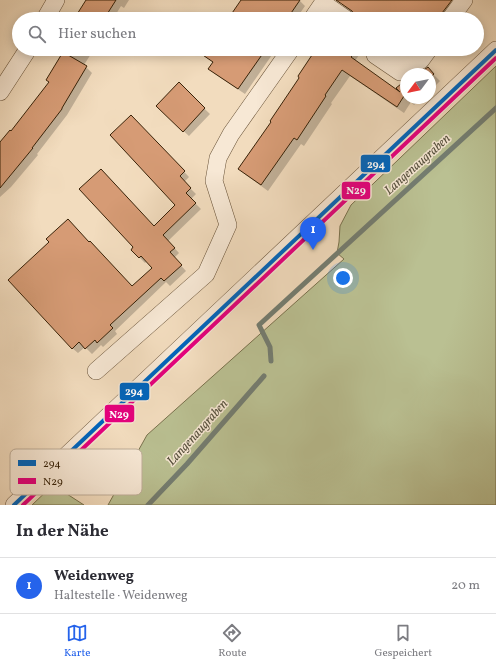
<!DOCTYPE html>
<html lang="de">
<meta charset="utf-8">
<style>
:root{--surface:#fff;--page:#f2f2f3;--text:#2b2b33;--muted:#7c7c81;--line:#e1e1e2;--accent:#2563eb}
body{margin:0;font-family:Vollkorn,serif;background:var(--page);color:var(--text)}
.compass{position:absolute;left:400px;top:68px;width:36px;height:36px;border-radius:50%;background:var(--surface);box-shadow:0 2px 10px #0003;rotate:238deg}
.you{position:absolute;left:343px;top:278px;width:14px;height:14px;margin:-10px;border:3px solid #fff;border-radius:50%;background:#1a73e8;box-shadow:0 0 0 6px #1a73e833}
.badge{display:grid;place-items:center;width:26px;height:26px;border-radius:50%;background:var(--accent);color:#fff;font-size:13px;font-weight:700}
.pin{position:absolute;translate:-50% -33px;filter:drop-shadow(0 1px 2px #0008)}
.pin::after{content:'';position:absolute;top:21px;width:14px;height:12px;background:inherit;clip-path:polygon(0 0,100% 0,50% 100%)}
.list{margin:0;padding:0;list-style:none}
h2{display:flex;justify-content:space-between;align-items:center;height:52px;margin:0;padding:0 16px;font-size:17px}
h2 small{font-size:13px;font-weight:400;color:var(--muted)}
.list li{display:grid;grid-template-columns:26px 1fr auto;gap:12px;align-items:center;box-sizing:border-box;height:56px;padding:0 16px;border-top:1px solid var(--line)}
.list b{display:block;font-size:15px;white-space:nowrap}
.list p{margin:0;font-size:13px;white-space:nowrap;color:var(--muted)}
.list em{font-size:13px;font-style:normal;color:var(--muted)}
.icon{flex:none;width:22px;height:22px;fill:none;stroke:currentColor;stroke-width:2;stroke-linecap:round;stroke-linejoin:round}
.map{position:relative;flex:none;width:496px;height:505px;overflow:hidden}
.search{position:absolute;background:var(--surface);box-shadow:0 2px 10px #0003;left:12px;right:12px;top:12px;height:44px;display:flex;align-items:center;gap:10px;box-sizing:border-box;padding:0 14px;border-radius:22px;color:var(--muted);font-size:15px}
.sheet{height:108px;background:var(--surface)}
nav{display:flex;justify-content:space-around;align-items:center;box-sizing:border-box;height:56px;border-top:1px solid var(--line);background:var(--surface);font-size:11px;color:var(--muted)}
nav a{display:grid;justify-items:center;gap:2px}
nav .on{color:var(--accent)}
.map>svg:first-child{display:block}
.green{fill:#bac092;stroke:#79714d}
.shadow{fill:#0003}
.lines{fill:none;stroke-linecap:round;stroke-linejoin:round}
.stream{stroke:#747d71;stroke-width:5}
.building{fill:#d69b75;stroke:#382208}
.minor-casing{stroke:#665036;stroke-width:18}
.minor{stroke:#f7e8d5;stroke-width:17}
.bus-1-casing{stroke:#f7e8d5;stroke-width:7}
.bus-2-casing{stroke:#f7e8d5;stroke-width:7}
.bus-1{stroke:#0065bd;stroke-width:4}
.bus-2{stroke:#e5007d;stroke-width:4}
.labels{text-anchor:middle;dominant-baseline:central;stroke-width:3;stroke-linejoin:round;paint-order:stroke}
.water-label{font-size:13px;font-style:italic;fill:#56503d;stroke:#f7e8d5}
.key{fill:#f7e8d5;stroke:#bead98;stroke-width:1}
.key-label{font-size:11px;fill:#382208}
.line-badge{stroke:#f7e8d5;stroke-width:1.5}
.badge-label{font-size:11px;text-anchor:middle;font-weight:bold;fill:#fff}
</style>
<div class="map">
<svg width="496" height="505" viewBox="0 0 496 505">
<rect width="100%" height="100%" fill="#f2dcbe"/>
<filter id="stains"><feTurbulence type="fractalNoise" baseFrequency=".005" numOctaves="4"/><feColorMatrix values="0 0 0 0 .2 0 0 0 0 .09 0 0 0 0 .02 0 0 0 .5 -.17"/></filter>
<radialGradient id="worn" r=".72"><stop offset=".6" stop-color="#630" stop-opacity="0"/><stop offset="1" stop-color="#630" stop-opacity=".3"/></radialGradient>
<path class="green" d="M 496,66 L 496,505 L 108,505 L 147,435 L 344,259 L 337,253 L 339,242 L 340,226 L 351,205 Z
M 53,485 L 84,505 L 32,505 Z"/>
<path class="shadow" d="M 88,0 L 129,0 L 124,8 L 121,6 L 113,19 L 75,19 Z
M 242,0 L 299,0 L 305,6 L 296,19 L 229,19 Z
M 340,0 L 447,0 L 457,9 L 449,19 L 357,19 L 356,15 L 346,8 L 339,1 Z
M 66,49 L 94,49 L 84,65 L 92,73 L 67,115 L 37,154 L 38,155 L 11,187 L 0,197 L 0,144 L 12,132 L 50,82 L 48,80 Z
M 209,49 L 276,49 L 245,94 L 215,74 L 210,69 L 214,63 L 204,55 Z
M 317,49 L 363,49 L 355,61 L 403,95 L 406,81 L 406,98 L 422,98 L 414,105 L 411,102 L 404,113 L 350,76 L 331,103 L 332,104 L 304,146 L 301,144 L 268,191 L 246,175 L 239,169 L 272,122 Z
M 407,49 L 428,49 L 421,59 Z
M 428,69 L 440,81 L 430,91 L 430,74 L 420,74 Z
M 179,84 L 210,114 L 189,136 L 163,112 Z
M 137,122 L 189,177 L 184,182 L 196,194 L 191,199 L 201,209 L 168,241 L 179,253 L 174,258 L 186,271 L 170,286 L 166,282 L 115,331 L 117,334 L 103,347 L 101,345 L 92,354 L 85,347 L 78,353 L 72,348 L 89,243 L 132,287 L 153,268 L 147,261 L 145,263 L 132,250 L 176,205 Z"/>
<g class="lines">
<path class="stream" d="M 271,361 L 270,347 L 259,325 L 496,108
M 148,505 L 187,464 L 264,376"/>
</g>
<path class="building" d="M 86,0 L 116,0 L 104,19 L 74,19 Z
M 241,0 L 300,0 L 287,19 L 228,19 Z
M 336,0 L 452,0 L 442,13 L 440,19 L 360,19 L 355,16 L 352,11 Z
M 194,49 L 266,49 L 238,89 L 208,69 L 213,62 Z
M 316,49 L 352,49 L 349,54 L 352,56 L 351,57 L 400,92 L 396,88 L 406,80 L 406,98 L 404,96 L 397,107 L 342,70 L 325,95 L 326,96 L 297,140 L 294,138 L 261,185 L 238,169 L 271,122 L 270,121 L 299,78 L 298,76 Z
M 63,52 L 87,66 L 62,108 L 62,109 L 32,148 L 33,148 L 0,188 L 0,142 L 10,130 L 11,131 L 49,82 L 46,80 Z
M 428,67 L 434,74 L 430,78 L 430,74 L 418,74 Z
M 179,82 L 205,108 L 183,132 L 156,106 Z
M 131,115 L 185,171 L 180,176 L 191,188 L 186,193 L 196,203 L 163,235 L 175,248 L 170,252 L 182,265 L 164,281 L 161,278 L 110,325 L 113,328 L 97,343 L 95,340 L 85,349 L 79,342 L 72,349 L 8,280 L 49,242 L 46,239 L 68,219 L 89,242 L 90,241 L 132,286 L 152,268 L 141,256 L 139,258 L 131,250 L 133,247 L 79,189 L 101,169 L 154,226 L 175,205 L 110,135 Z"/>
<g class="lines">
<g class="minor-casing">
<path id="minor" d="M 323,3 L 346,19
M 45,19 L 56,0
M 312,19 L 325,0
M 450,19 L 464,0
M 391,49 L 414,65
M 375,55 L 400,72 L 421,60 L 429,49
M 0,92 L 28,49
M 96,371 L 206,274 L 228,225 L 214,181 L 218,158 L 231,134 L 291,49
M 14,505 L 496,50"/>
</g>
<use href="#minor" class="minor"/>
<g class="bus-1-casing">
<path id="bus-1" d="M 14,505 L 496,50"/>
</g>
<g class="bus-2-casing">
<path id="bus-2" d="M 23,505 L 496,58"/>
</g>
<use href="#bus-1" class="bus-1"/>
<use href="#bus-2" class="bus-2"/>
</g>
<g class="labels">
<g class="water-label">
<text transform="translate(418 165) rotate(-42)">Langenaugraben</text>
<text transform="translate(198 433) rotate(-48)">Langenaugraben</text>
</g>
</g>
<rect x="10" y="449" width="132" height="46" rx="6" class="key"/>
<rect x="18" y="460" width="18" height="6" fill="#0065bd"/>
<rect x="18" y="478" width="18" height="6" fill="#e5007d"/>
<g class="key-label">
<text x="43" y="467">294</text>
<text x="43" y="485">N29</text>
</g>
<g class="line-badge">
<rect x="360" y="154" width="31" height="19" rx="4" fill="#0065bd"/>
<rect x="341" y="181" width="30" height="19" rx="4" fill="#e5007d"/>
<rect x="119" y="382" width="31" height="19" rx="4" fill="#0065bd"/>
<rect x="104" y="404" width="31" height="19" rx="4" fill="#e5007d"/>
</g>
<g class="badge-label">
<text x="376" y="168">294</text>
<text x="356" y="194">N29</text>
<text x="134" y="395">294</text>
<text x="119" y="418">N29</text>
</g>
<rect width="100%" height="100%" filter="url(#stains)"/>
<rect width="100%" height="100%" fill="url(#worn)"/>
</svg>
<svg class="compass" viewBox="-18 -18 36 36"><path d="M0-13l5 13h-10z" fill="#e53935"/><path d="M0 13l5-13h-10z" fill="#7c7c81"/></svg>
<div class="you"></div>
<div class="pin badge" style="left:313px;top:250px">1</div>
<div class="search"><svg class="icon" aria-label="search" viewBox="0 0 24 24"><circle cx="10" cy="10" r="6"/><path d="M15 15l6 6"/></svg>Hier suchen</div>
</div>
<section class="sheet">
<h2>In der Nähe<small></small></h2>
<ul class="list">
<li><span class="badge">1</span><div><b>Weidenweg</b><p>Haltestelle · Weidenweg</p></div><em>20 m</em></li>
</ul>
</section>
<nav>
<a class="on"><svg class="icon" aria-label="map" viewBox="0 0 24 24"><path d="M3 6l6-2 6 2 6-2v14l-6 2-6-2-6 2zM9 4v14M15 6v14"/></svg>Karte</a>
<a><svg class="icon" aria-label="directions" viewBox="0 0 24 24"><path d="M12 3l9 9-9 9-9-9zM9 14v-3h6M13 9l2 2-2 2"/></svg>Route</a>
<a><svg class="icon" aria-label="saved" viewBox="0 0 24 24"><path d="M7 4h10v16l-5-4-5 4z"/></svg>Gespeichert</a>
</nav>
